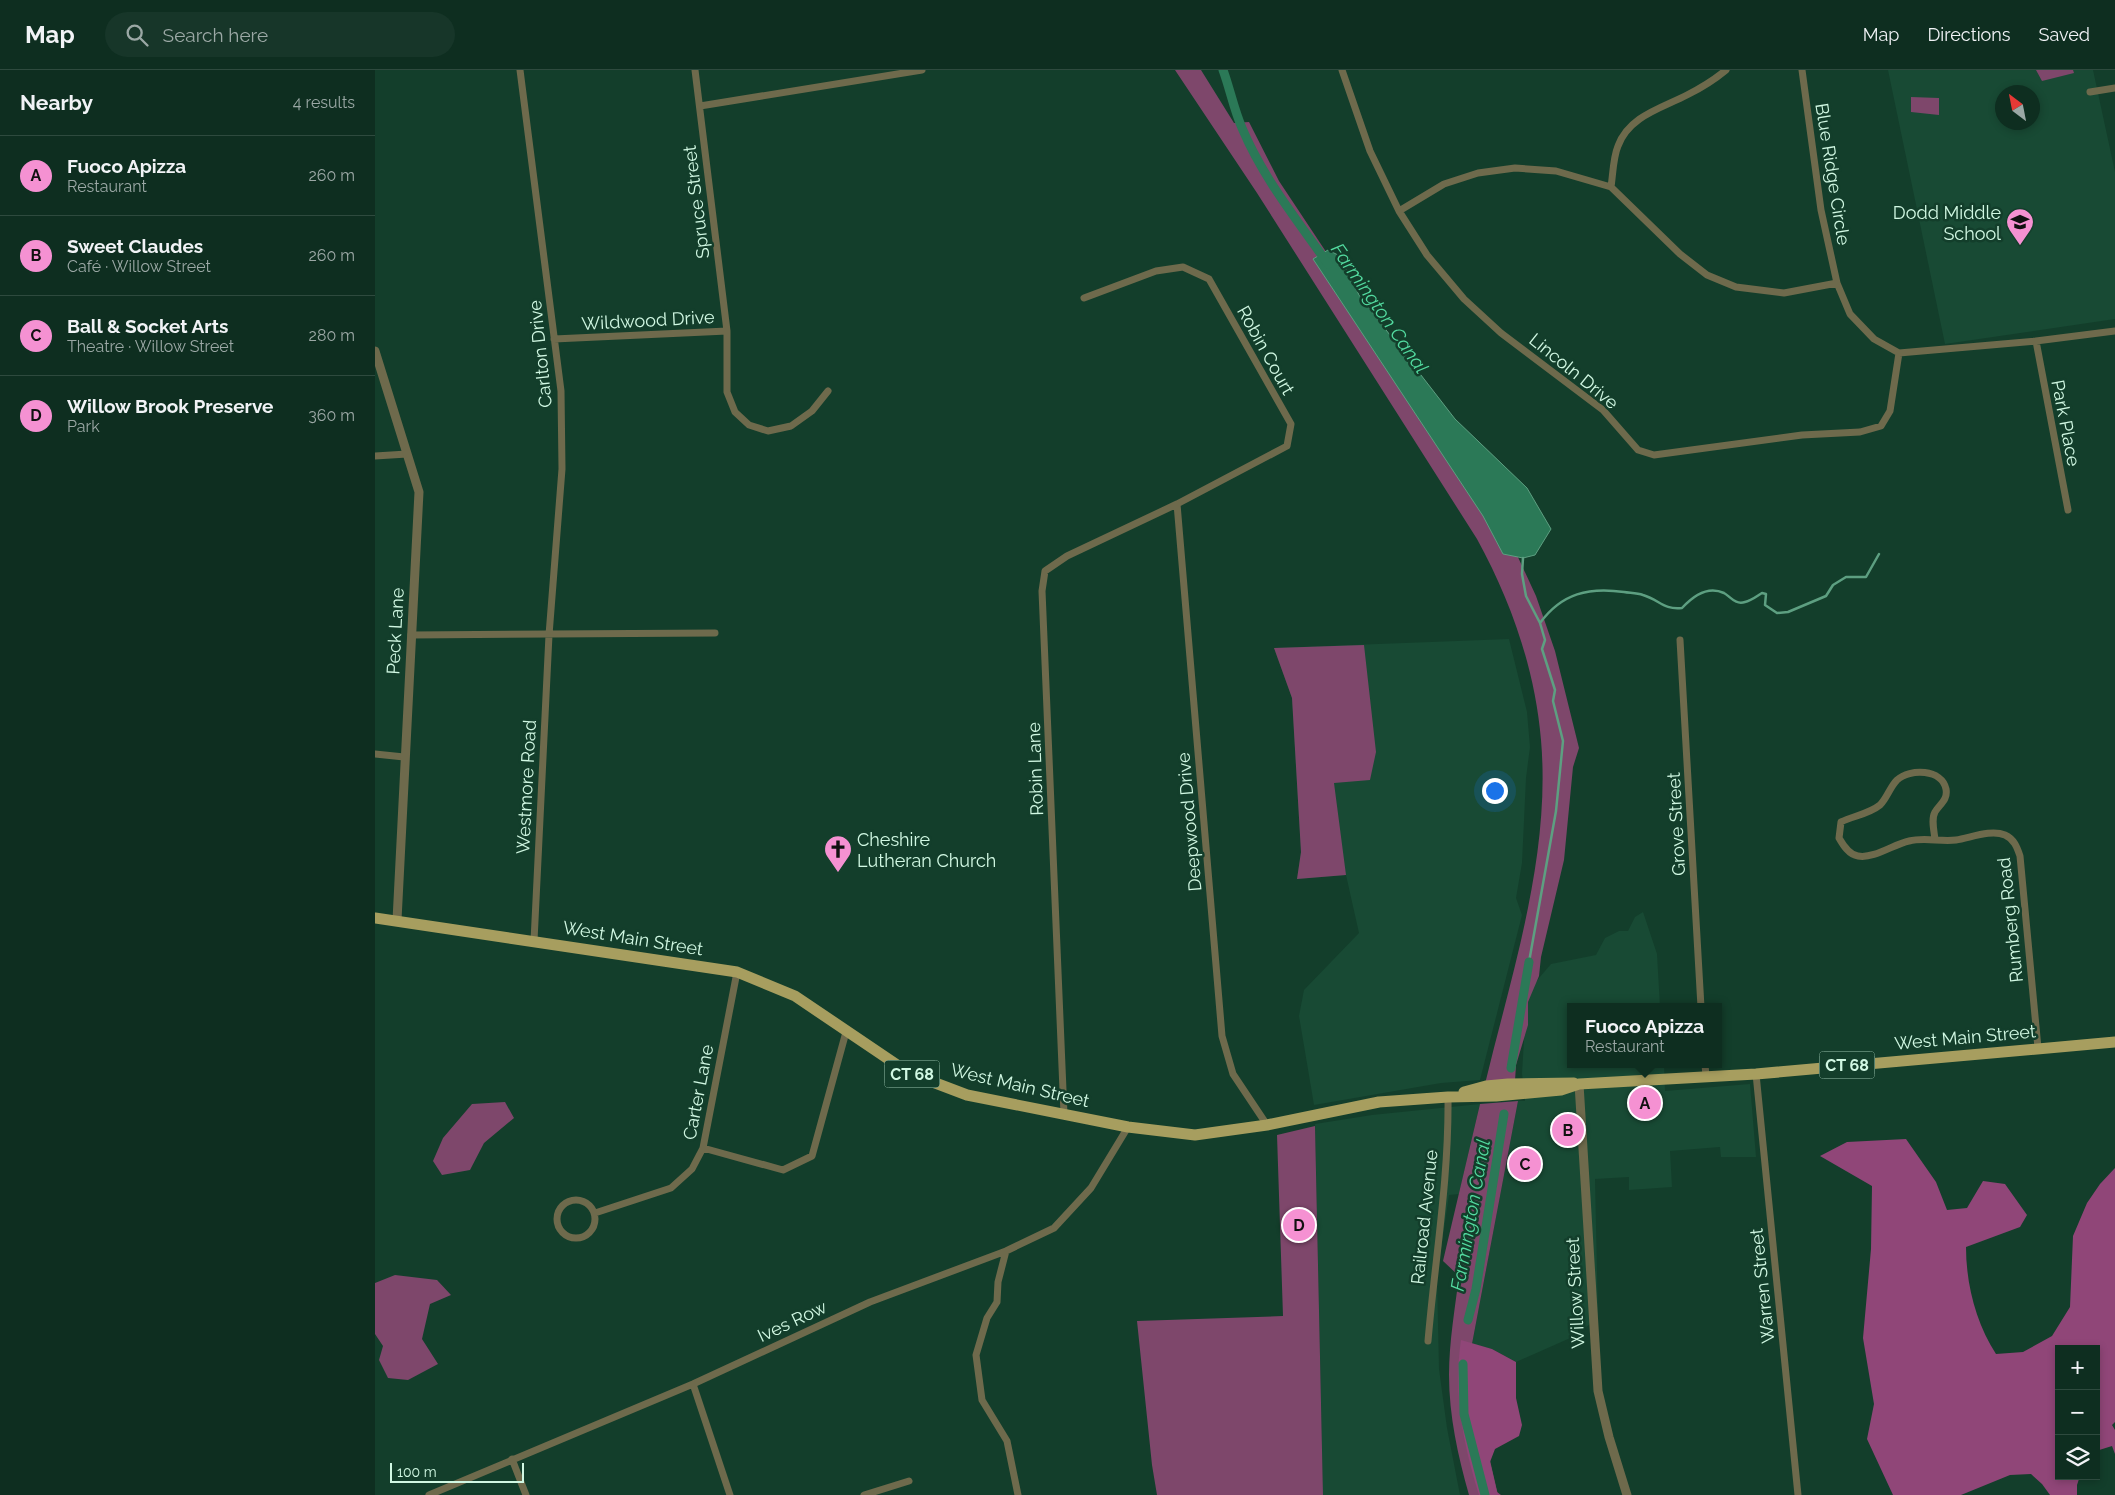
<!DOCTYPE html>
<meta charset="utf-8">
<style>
:root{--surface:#0e2e20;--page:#173629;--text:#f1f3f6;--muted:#9ba8a5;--line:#2e4a3e;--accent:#f591d2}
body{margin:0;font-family:Raleway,sans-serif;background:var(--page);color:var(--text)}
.controls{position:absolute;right:15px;bottom:15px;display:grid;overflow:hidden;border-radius:0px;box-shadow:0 2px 8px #0003}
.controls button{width:45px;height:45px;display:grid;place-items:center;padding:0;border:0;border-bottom:1px solid var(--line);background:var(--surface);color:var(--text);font:25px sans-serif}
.compass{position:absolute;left:1620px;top:15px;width:45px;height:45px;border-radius:50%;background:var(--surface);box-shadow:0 2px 8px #0003;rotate:328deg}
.scale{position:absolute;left:15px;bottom:12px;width:134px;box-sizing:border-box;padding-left:5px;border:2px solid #d1f8e3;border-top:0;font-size:14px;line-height:18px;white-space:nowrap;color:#d1f8e3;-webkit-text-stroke:4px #133e2b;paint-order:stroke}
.you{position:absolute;left:1119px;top:720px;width:18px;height:18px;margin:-12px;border:4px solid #fff;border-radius:50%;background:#1a73e8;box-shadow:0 0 0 8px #1a73e833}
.badge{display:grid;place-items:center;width:32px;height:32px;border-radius:50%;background:var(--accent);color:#111;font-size:16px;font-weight:700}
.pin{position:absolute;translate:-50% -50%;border:2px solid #fff;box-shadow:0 1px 5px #0006}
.popup{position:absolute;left:1192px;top:933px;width:155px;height:65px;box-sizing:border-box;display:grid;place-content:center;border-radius:0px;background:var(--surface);filter:drop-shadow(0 1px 4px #0005);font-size:16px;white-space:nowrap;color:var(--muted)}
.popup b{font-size:19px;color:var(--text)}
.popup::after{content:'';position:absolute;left:50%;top:100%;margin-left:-10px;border:10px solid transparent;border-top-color:var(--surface)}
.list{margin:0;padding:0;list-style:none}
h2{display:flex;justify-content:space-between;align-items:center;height:65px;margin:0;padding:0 20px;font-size:21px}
h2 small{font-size:16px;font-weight:400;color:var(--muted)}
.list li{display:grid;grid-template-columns:32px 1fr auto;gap:15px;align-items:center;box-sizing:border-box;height:80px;padding:0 20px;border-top:1px solid var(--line)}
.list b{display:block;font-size:19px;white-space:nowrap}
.list p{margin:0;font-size:16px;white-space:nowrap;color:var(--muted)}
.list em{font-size:16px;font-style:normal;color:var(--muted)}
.icon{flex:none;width:28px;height:28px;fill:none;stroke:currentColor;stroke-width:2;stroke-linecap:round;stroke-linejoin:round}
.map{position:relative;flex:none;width:1740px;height:1425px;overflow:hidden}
header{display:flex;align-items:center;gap:30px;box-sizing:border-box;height:70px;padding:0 25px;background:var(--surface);border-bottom:1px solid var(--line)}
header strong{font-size:24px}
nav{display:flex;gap:28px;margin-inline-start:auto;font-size:18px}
.search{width:350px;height:45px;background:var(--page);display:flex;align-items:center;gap:12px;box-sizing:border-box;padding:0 18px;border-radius:28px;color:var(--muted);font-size:19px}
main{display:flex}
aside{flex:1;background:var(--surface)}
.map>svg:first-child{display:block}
.built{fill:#184a34;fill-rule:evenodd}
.green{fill:#7e476b}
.forest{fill:#904678}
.water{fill:#2b7957;stroke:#5d9f81}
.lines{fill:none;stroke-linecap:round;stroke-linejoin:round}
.stream{stroke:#5d9f81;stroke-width:2.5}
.canal{stroke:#2b7957;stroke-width:9}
.minor{stroke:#6e6a4c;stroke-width:7}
.tertiary{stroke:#6e6a4c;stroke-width:9}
.primary{stroke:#a79e5f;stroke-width:11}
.labels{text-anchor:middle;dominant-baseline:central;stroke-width:5;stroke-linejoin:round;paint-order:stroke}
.shield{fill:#133e2b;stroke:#98c0ac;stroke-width:1}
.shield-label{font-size:16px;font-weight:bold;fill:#d1f8e3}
.street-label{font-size:18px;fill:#d1f8e3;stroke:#133e2b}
.poi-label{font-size:18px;fill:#d1f8e3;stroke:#133e2b;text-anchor:end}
.water-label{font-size:19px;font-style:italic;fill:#53dba0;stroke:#133e2b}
</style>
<header>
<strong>Map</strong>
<div class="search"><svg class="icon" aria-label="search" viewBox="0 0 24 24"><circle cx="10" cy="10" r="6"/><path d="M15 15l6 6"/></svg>Search here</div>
<nav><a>Map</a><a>Directions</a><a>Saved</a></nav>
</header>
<main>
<aside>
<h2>Nearby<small>4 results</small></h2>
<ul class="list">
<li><span class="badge">A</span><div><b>Fuoco Apizza</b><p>Restaurant</p></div><em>260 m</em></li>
<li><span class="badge">B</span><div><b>Sweet Claudes</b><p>Café · Willow Street</p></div><em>260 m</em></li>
<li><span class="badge">C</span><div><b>Ball &amp; Socket Arts</b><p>Theatre · Willow Street</p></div><em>280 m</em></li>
<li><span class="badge">D</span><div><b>Willow Brook Preserve</b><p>Park</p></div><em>360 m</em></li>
</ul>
</aside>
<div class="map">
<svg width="1740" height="1425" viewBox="0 0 1740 1425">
<rect width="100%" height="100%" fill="#133e2b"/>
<path class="built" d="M 1513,0 L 1718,0 L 1740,102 L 1740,249 L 1570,274 ZM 1628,22 L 1658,22 L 1658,52 L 1628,52 Z
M 1134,569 L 1152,642 L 1155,677 L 1151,708 L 1147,793 L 1141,828 L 1147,845 L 1105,1010 L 1066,1013 L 939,1035 L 924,946 L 929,920 L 984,863 L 971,805 L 922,809 L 926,782 L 917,628 L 899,578 Z
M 1268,842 L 1282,884 L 1285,937 L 1196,937 L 1196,994 L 1289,994 L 1290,1021 L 1375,1014 L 1381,1087 L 1346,1087 L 1345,1077 L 1295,1081 L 1297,1117 L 1254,1120 L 1254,1107 L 1220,1109 L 1223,1247 L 1202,1265 L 1141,1292 L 1117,1279 L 1097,1274 L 1143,1031 L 1150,1031 L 1147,1003 L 1152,922 L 1176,894 L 1221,885 L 1230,868 L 1244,861 L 1253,861 L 1260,847 Z
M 1105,1034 L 1084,1124 L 1074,1125 L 1062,1207 L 1064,1299 L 1072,1358 L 1085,1425 L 948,1425 L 940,1054 L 997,1045 Z"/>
<path class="green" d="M 800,0 L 826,0 L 859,53 L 874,52 L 904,111 L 1056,340 L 1136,472 L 1161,526 L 1180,581 L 1204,678 L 1198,697 L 1189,790 L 1166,887 L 1164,906 L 1153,932 L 1153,955 L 1141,995 L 1140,1011 L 1110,1014 C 1137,902 1176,786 1166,670 C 1160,599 1136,531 1102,469 L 882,123 Z
M 1661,0 L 1698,0 L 1699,3 L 1667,11 Z
M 1536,27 L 1564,28 L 1564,45 L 1536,42 Z
M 989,575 L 1001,682 L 995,710 L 959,713 L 971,805 L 922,809 L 926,782 L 917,628 L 899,578 Z
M 1143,1031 L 1097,1274 L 1108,1360 L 1123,1425 L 1094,1425 C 1083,1386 1074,1346 1074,1305 C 1074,1272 1080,1238 1084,1206 L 1068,1191 L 1105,1034 Z
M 130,1032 L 139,1048 L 109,1073 L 95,1100 L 67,1105 L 58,1091 L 68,1068 L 97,1034 Z
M 940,1056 L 948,1425 L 782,1425 L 777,1395 L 762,1251 L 908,1246 L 902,1065 Z
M 20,1205 L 62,1210 L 76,1225 L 55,1234 L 47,1269 L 63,1294 L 33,1310 L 13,1308 L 4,1290 L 8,1276 L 0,1264 L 0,1213 Z"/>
<path class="forest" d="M 1531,1069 L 1561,1112 L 1572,1140 L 1592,1138 L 1608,1111 L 1630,1114 L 1652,1145 L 1645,1157 L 1591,1177 C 1591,1214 1601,1253 1621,1284 L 1648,1282 L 1677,1266 L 1695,1237 L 1698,1166 L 1712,1133 L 1725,1114 L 1740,1098 L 1740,1352 L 1737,1355 L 1740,1360 L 1740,1384 L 1737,1376 L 1721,1381 L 1721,1279 L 1684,1279 L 1684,1406 L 1705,1406 L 1702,1415 L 1702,1425 L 1675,1425 L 1667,1414 L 1656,1404 L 1635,1405 L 1586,1425 L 1518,1425 L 1492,1369 L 1499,1334 L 1488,1268 L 1496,1179 L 1497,1116 L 1445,1086 L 1472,1072 Z
M 1086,1270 L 1117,1279 L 1141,1292 L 1141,1328 L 1147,1355 L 1144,1366 L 1120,1379 L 1115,1392 L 1122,1422 L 1126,1425 L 1104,1425 C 1088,1374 1078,1323 1086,1270 Z"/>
<path class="water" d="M 953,180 L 965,186 L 984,225 L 1080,349 L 1152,418 L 1176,459 L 1160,485 L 1148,488 L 1128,484 L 1108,446 L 938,189 Z"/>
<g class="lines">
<path class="stream" d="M 1148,488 L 1147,504 L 1151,526 L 1165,553 L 1170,570 L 1167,579 L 1180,620 L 1178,631 L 1188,671 L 1181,741 L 1154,892
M 1165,553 C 1187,523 1214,517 1249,522 C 1255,523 1262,523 1268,525 C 1285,530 1288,540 1307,538 C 1317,527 1332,515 1349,523 C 1356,527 1360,535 1370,532 C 1376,531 1382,526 1387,523 L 1391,524 L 1390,535 L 1402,543 L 1413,542 L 1451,526 L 1458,515 L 1471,507 L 1491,507 L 1504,484"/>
<path class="canal" d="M 848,0 C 855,19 859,40 867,58 C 888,108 922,150 953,194
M 1136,998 L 1154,892
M 1093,1250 L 1101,1219 L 1129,1044
M 1088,1294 L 1089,1344 L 1110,1425"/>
<path class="minor" d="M 145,0 L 186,321 L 187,399 L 174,565 L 159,871
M 320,0 L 352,261 L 352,322 L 360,342 L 374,355 L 393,361 L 416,356 L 437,341 L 453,321
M 967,0 L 995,81 L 1024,141 L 1052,185 L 1089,229 L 1126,263 L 1228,340 L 1263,380 L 1279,385 L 1427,365 L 1485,362 L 1506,356 L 1515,341 L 1524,283
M 1427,0 L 1446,140 L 1462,213 L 1475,244 L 1499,269 L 1524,283
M 1715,22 L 1740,18
M 325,36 L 547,0
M 1236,117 C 1238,104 1238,88 1243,76 C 1254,46 1287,38 1312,25 C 1326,18 1339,10 1351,0
M 1024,141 L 1069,114 L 1103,103 L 1140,98 L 1181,101 L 1236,117 L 1305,184 L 1332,205 L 1361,217 L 1409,223 L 1462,213
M 179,269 L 352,261
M 1661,271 L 1693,440
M 1524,283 L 1661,271 L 1740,261
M 0,386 L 32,384
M 802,434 L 847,966 L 858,1004 L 892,1055
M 36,565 L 340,563
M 1305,570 L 1326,937
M 0,684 L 29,687
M 1560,769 C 1559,761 1556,749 1560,742 C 1565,734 1573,730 1571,719 C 1567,699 1535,698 1522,710 C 1515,717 1512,728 1505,735 C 1494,744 1478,746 1466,752 L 1464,768 C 1468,775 1474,785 1483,786 C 1499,789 1519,774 1534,771 C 1550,767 1565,772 1581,770 C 1595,768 1616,759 1630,765 C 1639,769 1642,777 1645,786 L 1663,978
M 1330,994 L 1331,1007
M 1381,1004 L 1423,1425
M 689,1044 L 667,521 L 670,501 L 692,486 L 802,434 L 912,376 L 916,354 L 834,209 L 808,197 L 781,201 L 709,228
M 328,1078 L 408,1100 L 437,1086 L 471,962
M182 1149a19 19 0 1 1 38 0a19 19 0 1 1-38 0Z
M 220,1143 L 296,1118 L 317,1099 L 328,1078 L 362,902
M 631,1181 L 623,1212 L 622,1232 L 612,1248 L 601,1285 L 607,1330 L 632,1371 L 643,1425
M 1053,1271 C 1060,1189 1074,1109 1073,1027
M 318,1314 L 355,1425
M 137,1389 L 151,1425
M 54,1425 L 318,1314 L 495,1232 L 631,1181 L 679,1158 L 716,1118 L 753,1057
M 489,1425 L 534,1411"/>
<path class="tertiary" d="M 0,281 L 44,422 L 22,850
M 1204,1014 L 1223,1321 L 1234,1367 L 1252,1425"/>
<path class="primary" d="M 0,848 L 362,902 L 420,926 L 534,1003 L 592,1025 L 753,1057 L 820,1065 L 892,1055 L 1004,1032 L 1073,1027 L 1121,1026 L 1186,1020 L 1204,1014 L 1381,1004 L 1740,972
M 1089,1022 L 1111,1016 L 1133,1014 L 1199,1013"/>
</g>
<defs>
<g id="school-pin" transform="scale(1.4375)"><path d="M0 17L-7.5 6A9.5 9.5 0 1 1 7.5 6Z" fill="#f591d2" stroke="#133e2b"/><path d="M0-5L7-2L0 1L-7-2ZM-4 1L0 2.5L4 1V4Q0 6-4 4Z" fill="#111"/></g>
<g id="church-pin" transform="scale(1.4375)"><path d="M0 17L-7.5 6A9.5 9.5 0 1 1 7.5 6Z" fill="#f591d2" stroke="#133e2b"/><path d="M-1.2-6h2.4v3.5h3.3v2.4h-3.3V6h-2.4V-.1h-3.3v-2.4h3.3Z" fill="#111"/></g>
</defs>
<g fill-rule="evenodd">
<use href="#school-pin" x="1645" y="152"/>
<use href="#church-pin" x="463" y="779"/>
</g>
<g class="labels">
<g class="shield">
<rect x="1444.5" y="981.5" width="55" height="27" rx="4"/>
<rect x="509.5" y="990.5" width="55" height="27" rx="4"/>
</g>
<g class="shield-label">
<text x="1472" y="995">CT 68</text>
<text x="537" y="1004">CT 68</text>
</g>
<g class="street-label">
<text transform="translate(1458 104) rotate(81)">Blue Ridge Circle</text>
<text transform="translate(321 132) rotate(-97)">Spruce Street</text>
<text transform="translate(273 250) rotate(-3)">Wildwood Drive</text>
<text transform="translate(891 280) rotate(61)">Robin Court</text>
<text transform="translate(165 284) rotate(-96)">Carlton Drive</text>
<text transform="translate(1199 301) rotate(39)">Lincoln Drive</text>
<text transform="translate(1691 353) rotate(79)">Park Place</text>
<text transform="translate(20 561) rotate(-87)">Peck Lane</text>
<text transform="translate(660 699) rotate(-92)">Robin Lane</text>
<text transform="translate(151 717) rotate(-87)">Westmore Road</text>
<text transform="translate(814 752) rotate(-95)">Deepwood Drive</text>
<text transform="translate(1301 754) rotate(-93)">Grove Street</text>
<text transform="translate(1635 850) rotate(-96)">Rumberg Road</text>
<text transform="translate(258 868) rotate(9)">West Main Street</text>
<text transform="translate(1590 967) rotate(-5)">West Main Street</text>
<text transform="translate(645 1015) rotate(13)">West Main Street</text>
<text transform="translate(323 1022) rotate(-79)">Carter Lane</text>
<text transform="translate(1049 1147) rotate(-84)">Railroad Avenue</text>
<text transform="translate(1387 1216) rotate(-96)">Warren Street</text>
<text transform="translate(1200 1223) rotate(-93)">Willow Street</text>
<text transform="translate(417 1251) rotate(-25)">Ives Row</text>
</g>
<g class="poi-label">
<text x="1626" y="142">Dodd Middle<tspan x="1626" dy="21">School</tspan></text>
<text x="482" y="769" text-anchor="start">Cheshire<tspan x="482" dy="21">Lutheran Church</tspan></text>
</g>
<g class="water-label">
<text transform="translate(1005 238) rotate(55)">Farmington Canal</text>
<text transform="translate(1095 1145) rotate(-80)">Farmington Canal</text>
</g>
</g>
</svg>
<div class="controls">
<button>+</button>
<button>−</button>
<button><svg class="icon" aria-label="layers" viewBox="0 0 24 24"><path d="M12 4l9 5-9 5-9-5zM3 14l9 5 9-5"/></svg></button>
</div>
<svg class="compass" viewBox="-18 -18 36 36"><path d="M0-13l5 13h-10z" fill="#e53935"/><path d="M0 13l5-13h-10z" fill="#9ba8a5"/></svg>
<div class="scale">100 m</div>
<div class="you"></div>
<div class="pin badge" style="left:1270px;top:1033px">A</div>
<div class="popup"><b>Fuoco Apizza</b>Restaurant</div>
<div class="pin badge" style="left:1193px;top:1060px">B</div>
<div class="pin badge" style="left:1150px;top:1094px">C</div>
<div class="pin badge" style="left:924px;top:1155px">D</div>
</div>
</main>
